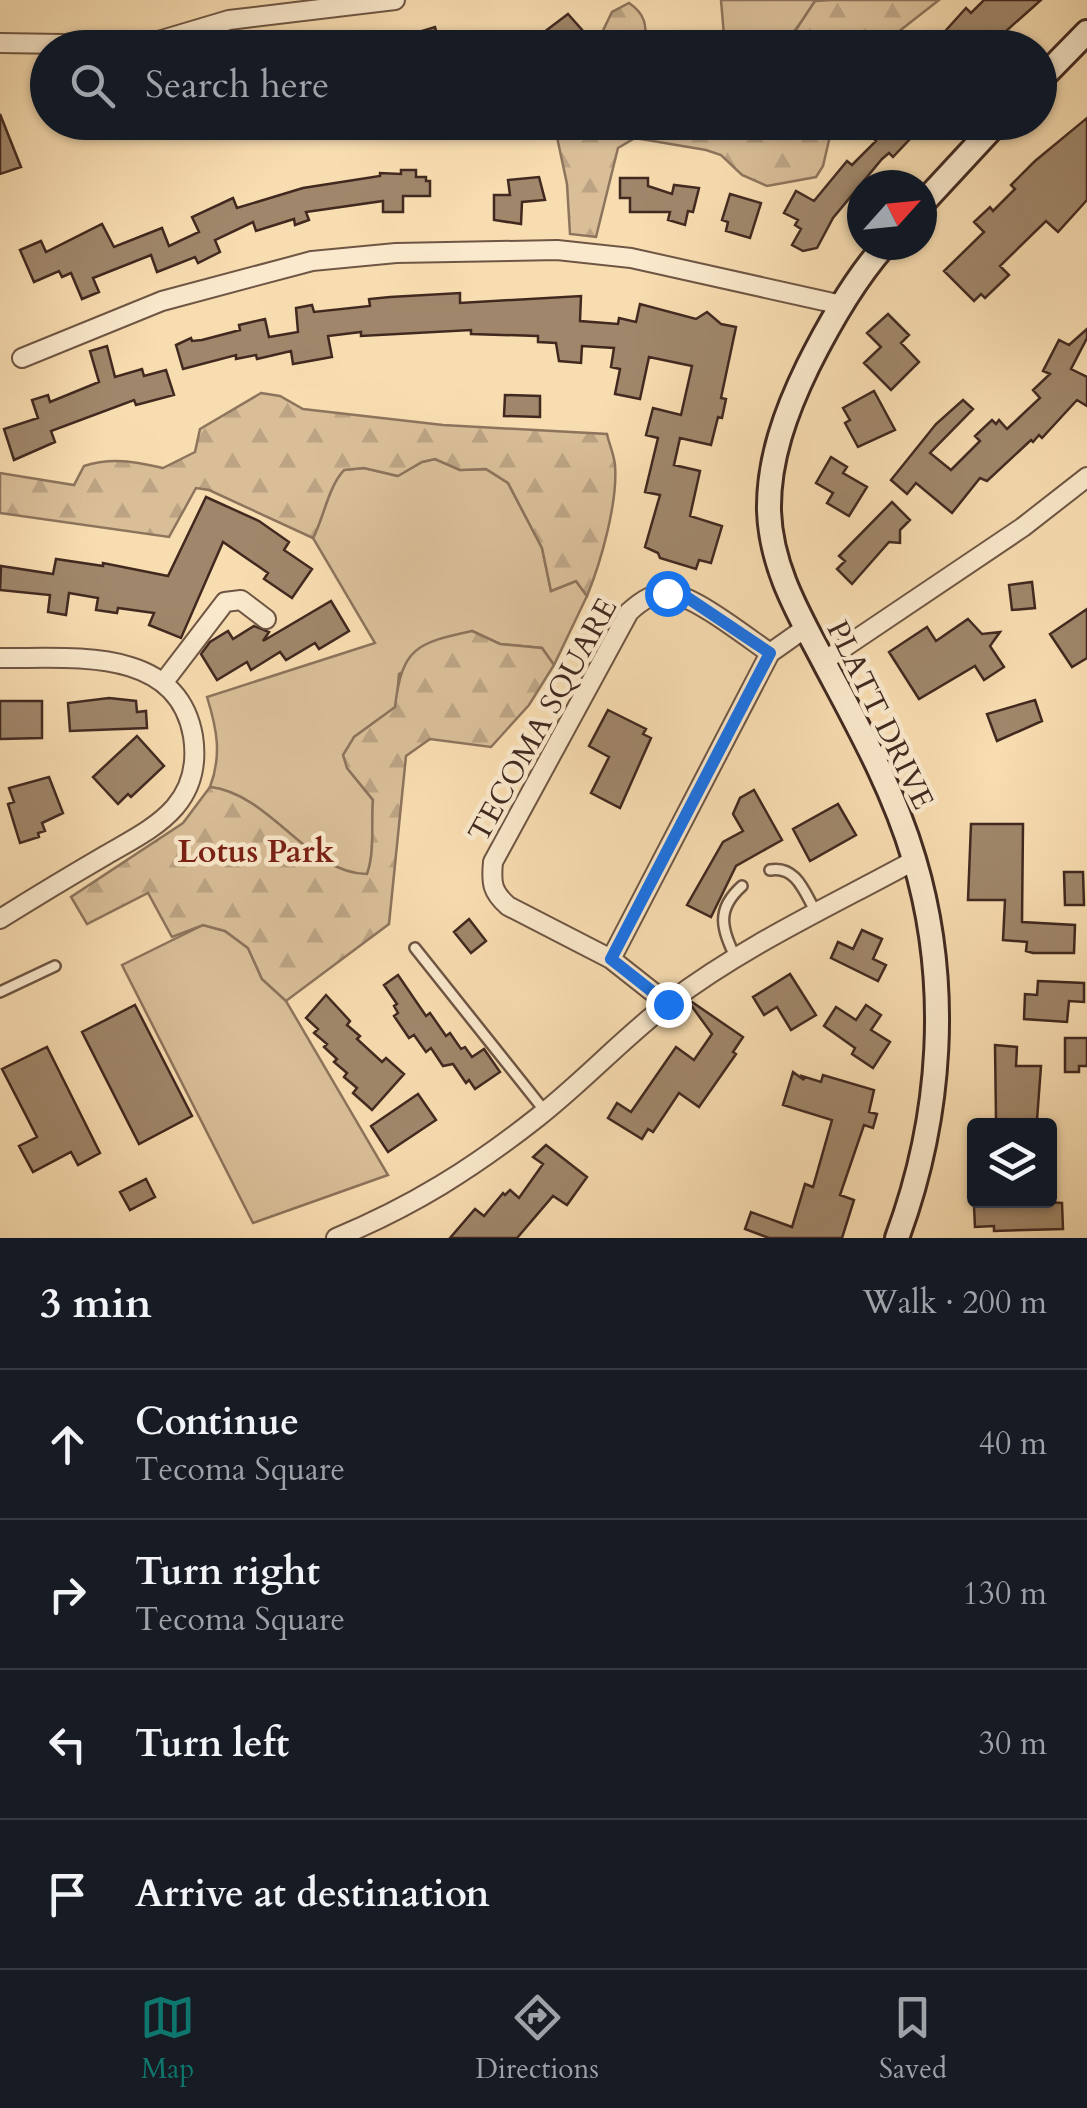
<!DOCTYPE html>
<meta charset="utf-8">
<style>
:root{--surface:#171b24;--page:#20242c;--text:#f1f3f6;--muted:#9ea1a6;--line:#363941;--accent:#0f766e}
body{margin:0;font-family:Cardo,serif;background:var(--page);color:var(--text)}
.controls{position:absolute;right:30px;bottom:30px;display:grid;overflow:hidden;border-radius:10px;box-shadow:0 2px 8px #0004}
.controls button{width:90px;height:90px;display:grid;place-items:center;padding:0;border:0;border-bottom:2px solid var(--line);background:var(--surface);color:var(--text);font:50px sans-serif}
.compass{position:absolute;left:847px;top:170px;width:90px;height:90px;border-radius:50%;background:var(--surface);box-shadow:0 2px 8px #0004;rotate:63deg}
.stop{position:absolute;width:30px;height:30px;margin:-22px;border:8px solid #1a73e8;border-radius:50%;background:#fff}
.stop.end{background:#1a73e8;border-color:#fff;box-shadow:0 2px 10px #0008}
.list{margin:0;padding:0;list-style:none}
h2{display:flex;justify-content:space-between;align-items:center;height:130px;margin:0;padding:0 40px;font-size:42px}
h2 small{font-size:32px;font-weight:400;color:var(--muted)}
.list li{display:grid;grid-template-columns:65px 1fr auto;gap:30px;align-items:center;box-sizing:border-box;height:150px;padding:0 40px;border-top:2px solid var(--line)}
.list b{display:block;font-size:38px;white-space:nowrap}
.list p{margin:0;font-size:32px;white-space:nowrap;color:var(--muted)}
.list em{font-size:32px;font-style:normal;color:var(--muted)}
.icon{flex:none;width:55px;height:55px;fill:none;stroke:currentColor;stroke-width:2;stroke-linecap:round;stroke-linejoin:round}
.map{position:relative;flex:none;width:1087px;height:1238px;overflow:hidden}
.search{position:absolute;background:var(--surface);box-shadow:0 2px 8px #0004;left:30px;right:30px;top:30px;height:110px;display:flex;align-items:center;gap:25px;box-sizing:border-box;padding:0 35px;border-radius:55px;color:var(--muted);font-size:38px}
.sheet{height:730px;background:var(--surface)}
nav{display:flex;justify-content:space-around;align-items:center;box-sizing:border-box;height:140px;border-top:2px solid var(--line);background:var(--surface);font-size:28px;color:var(--muted)}
nav a{display:grid;justify-items:center;gap:5px}
nav .on{color:var(--accent)}
.map>svg:first-child{display:block}
.green{fill:#d9be98;stroke:#8d745c;stroke-width:2.5}
.forest{fill:url(#forest-firs);stroke:#8d745c;stroke-width:2.5}
.building{fill:#a0876b;stroke:#412920;stroke-width:2.5}
.lines{fill:none;stroke-linecap:round;stroke-linejoin:round}
.lane-casing{stroke:#6f5644;stroke-width:14}
.street-casing{stroke:#6f5644;stroke-width:22}
.secondary-casing{stroke:#412920;stroke-width:28}
.lane{stroke:#fae9cc;stroke-width:9}
.street{stroke:#fae9cc;stroke-width:18}
.secondary{stroke:#fae9cc;stroke-width:22}
.route{stroke:#1a73e8;stroke-width:12}
.labels{text-anchor:middle;dominant-baseline:central;stroke-width:9;stroke-linejoin:round;paint-order:stroke}
.street-label{font-size:30px;fill:#412920;stroke:#fae9cc}
.neighbourhood-label{font-size:32px;font-weight:bold;fill:#7a1f14;stroke:#fae9cc}
</style>
<div class="map">
<svg width="1087" height="1238" viewBox="0 0 1087 1238">
<defs>
<pattern id="forest-firs" width="22" height="20" patternUnits="userSpaceOnUse" patternTransform="scale(2.5)"><rect width="22" height="20" fill="#d9be98"/><path d="M5 1l3.5 6h-7zM16 11l3.5 6h-7z" fill="#bba383"/></pattern>
</defs>
<rect width="100%" height="100%" fill="#f8ddb1"/>
<filter id="stains"><feTurbulence type="fractalNoise" baseFrequency=".002" numOctaves="4"/><feColorMatrix values="0 0 0 0 .2 0 0 0 0 .09 0 0 0 0 .02 0 0 0 .5 -.17"/></filter>
<radialGradient id="worn" r=".72"><stop offset=".6" stop-color="#630" stop-opacity="0"/><stop offset="1" stop-color="#630" stop-opacity=".3"/></radialGradient>
<path class="green" d="M 721,0 L 813,0 L 815,1 C 782,52 785,47 725,48 Z
M 435,459 L 460,470 L 486,469 L 508,483 L 542,548 L 551,591 L 576,581 L 587,596 L 554,665 L 542,648 L 500,644 L 472,631 L 399,674 L 396,707 L 354,737 L 347,768 L 373,800 C 371,825 375,852 367,875 C 308,873 271,794 210,787 C 222,755 217,729 207,697 L 375,643 L 313,538 C 324,517 328,487 344,470 L 364,468 L 397,476 L 422,462 Z
M 203,925 L 225,931 L 248,948 L 262,979 L 286,1001 L 388,1175 L 253,1223 L 122,965 Z"/>
<path class="forest" d="M 832,0 L 939,0 L 879,47 L 777,47 L 794,33 L 815,1 Z
M 629,3 C 647,15 646,27 646,47 L 595,47 L 612,12 Z
M 554,123 L 555,122 L 833,123 L 823,166 L 816,177 L 767,186 L 742,175 L 721,155 L 706,150 L 635,138 L 618,148 L 596,237 L 570,234 L 567,184 Z
M 261,393 L 280,396 L 303,409 L 443,425 L 607,434 C 609,444 614,454 615,465 C 618,502 601,562 587,596 L 576,581 L 551,591 L 542,548 L 508,483 L 486,469 L 460,470 L 435,459 L 422,462 L 398,476 L 364,468 L 344,470 C 328,487 324,517 313,538 L 209,490 L 196,488 L 169,537 L 0,513 L 0,473 L 74,485 L 84,466 C 112,457 135,462 163,468 L 195,452 L 200,429 Z
M 472,631 L 500,644 L 542,648 L 554,665 L 529,705 L 491,747 L 430,739 L 406,756 L 389,924 L 286,1001 L 262,979 L 248,948 L 225,931 L 203,925 L 172,937 L 148,893 L 87,924 L 71,897 L 183,823 L 210,787 C 271,794 309,874 367,874 C 375,852 371,824 373,800 L 347,768 L 343,755 L 354,737 L 395,707 C 402,648 416,643 472,631 Z"/>
<path class="building" d="M 984,0 L 1041,0 L 987,48 L 930,48 L 966,8 L 971,13 Z
M 568,14 L 583,31 L 564,48 L 523,48 Z
M 435,27 L 441,48 L 379,48 L 379,44 Z
M 0,114 L 21,167 L 0,174 Z
M 1087,118 L 1087,200 L 1058,232 L 1046,221 L 1000,266 L 1009,275 L 985,298 L 981,294 L 974,301 L 944,271 L 984,232 L 974,222 L 990,207 L 993,211 L 1015,189 L 1011,185 L 1035,161 Z
M 857,122 L 926,122 L 893,157 L 889,153 L 882,159 L 833,218 L 817,248 L 803,251 L 792,245 L 801,229 L 795,225 L 798,220 L 784,213 L 796,191 L 814,201 L 847,161 L 852,165 L 876,141 Z
M 401,170 L 416,170 L 416,177 L 426,177 L 426,181 L 430,181 L 430,196 L 403,196 L 403,212 L 383,212 L 383,201 L 306,212 L 309,220 L 295,225 L 294,219 L 256,231 L 253,222 L 215,240 L 220,252 L 198,263 L 195,257 L 157,272 L 151,255 L 93,278 L 99,292 L 82,299 L 71,273 L 62,277 L 59,271 L 34,282 L 20,250 L 41,241 L 46,252 L 102,224 L 114,247 L 162,228 L 169,246 L 199,232 L 192,217 L 233,198 L 237,208 L 303,188 L 380,176 L 380,173 L 401,174 Z
M 539,177 L 545,200 L 522,202 L 521,224 L 494,220 L 494,195 L 510,195 L 508,180 Z
M 620,178 L 648,178 L 648,186 L 672,194 L 674,185 L 699,188 L 693,212 L 688,211 L 685,225 L 668,220 L 670,212 L 630,212 L 630,198 L 620,198 Z
M 730,194 L 761,203 L 750,238 L 726,231 L 728,222 L 722,220 Z
M 460,293 L 460,303 L 581,296 L 580,321 L 618,324 L 619,318 L 636,322 L 640,304 L 696,319 L 707,312 L 721,324 L 736,327 L 721,398 L 726,399 L 722,418 L 718,417 L 711,445 L 680,438 L 674,465 L 700,471 L 690,516 L 722,526 L 711,563 L 699,560 L 696,569 L 660,558 L 658,553 L 645,547 L 660,495 L 645,492 L 658,438 L 646,435 L 653,408 L 681,415 L 692,366 L 649,357 L 640,399 L 615,394 L 620,369 L 611,367 L 614,348 L 582,346 L 581,363 L 559,361 L 556,343 L 538,342 L 538,336 L 471,334 L 471,330 L 361,336 L 361,332 L 328,336 L 332,357 L 293,364 L 291,351 L 257,359 L 256,355 L 236,359 L 236,355 L 183,369 L 176,345 L 191,338 L 192,341 L 202,340 L 240,330 L 239,325 L 265,319 L 269,337 L 298,332 L 296,308 L 312,305 L 314,312 L 370,306 L 369,299 L 390,297 Z
M 888,314 L 909,335 L 901,343 L 919,362 L 891,390 L 864,363 L 881,347 L 867,333 Z
M 1087,329 L 1087,338 L 1071,369 L 1087,377 L 1087,406 L 1077,400 L 1042,438 L 1039,435 L 1033,442 L 1031,440 L 987,481 L 980,478 L 952,513 L 916,483 L 907,494 L 891,480 L 936,424 L 963,400 L 973,409 L 930,453 L 951,470 L 980,441 L 975,436 L 992,420 L 996,424 L 999,420 L 1007,429 L 1040,398 L 1033,390 L 1050,374 L 1043,371 L 1059,340 L 1069,345 Z
M 107,346 L 115,377 L 142,369 L 144,376 L 166,370 L 174,395 L 136,405 L 134,400 L 51,431 L 55,442 L 14,460 L 4,429 L 38,418 L 32,400 L 48,395 L 50,402 L 99,382 L 90,351 Z
M 874,391 L 895,430 L 858,447 L 845,423 L 850,420 L 843,408 Z
M 505,395 L 540,396 L 540,417 L 504,416 Z
M 831,457 L 847,467 L 843,473 L 867,487 L 849,516 L 827,503 L 833,493 L 816,483 Z
M 206,497 L 259,521 L 289,542 L 284,550 L 312,569 L 292,598 L 264,579 L 268,573 L 223,542 L 181,638 L 149,625 L 154,613 L 118,608 L 117,613 L 96,610 L 98,598 L 69,593 L 66,615 L 48,612 L 50,595 L 0,590 L 1,566 L 53,574 L 56,559 L 103,566 L 103,563 L 168,576 Z
M 892,502 L 910,520 L 900,530 L 900,543 L 889,542 L 852,584 L 837,569 L 845,561 L 839,556 Z
M 1032,582 L 1035,608 L 1012,610 L 1009,585 Z
M 331,601 L 349,631 L 319,649 L 315,643 L 286,660 L 280,652 L 251,670 L 247,662 L 217,680 L 201,654 L 210,642 L 228,631 L 233,639 L 254,626 L 269,632 L 263,641 Z
M 1087,609 L 1087,658 L 1072,667 L 1050,634 Z
M 968,619 L 982,634 L 1000,632 L 990,646 L 1004,667 L 984,680 L 975,666 L 919,699 L 889,652 L 927,627 L 936,641 Z
M 109,698 L 136,701 L 137,712 L 146,711 L 147,728 L 70,731 L 68,703 Z
M 1035,700 L 1042,721 L 997,741 L 987,714 Z
M 0,701 L 42,701 L 42,738 L 0,739 Z
M 608,710 L 646,729 L 643,734 L 651,738 L 620,808 L 591,793 L 609,757 L 589,746 Z
M 137,736 L 164,766 L 131,797 L 128,794 L 118,804 L 93,777 Z
M 49,777 L 63,813 L 42,823 L 45,831 L 38,833 L 39,837 L 20,843 L 8,804 L 14,802 L 9,788 Z
M 754,790 L 782,840 L 736,866 L 711,917 L 687,905 L 723,842 L 743,831 L 733,814 L 740,798 Z
M 838,804 L 856,835 L 810,861 L 793,829 Z
M 971,824 L 1023,824 L 1022,922 L 1075,925 L 1074,953 L 1033,953 L 1026,951 L 1027,942 L 1003,940 L 1005,900 L 968,900 Z
M 1064,872 L 1083,872 L 1084,905 L 1065,905 Z
M 469,919 L 486,941 L 471,953 L 454,932 Z
M 862,930 L 882,939 L 873,959 L 886,965 L 878,981 L 831,958 L 838,942 L 853,949 Z
M 790,974 L 816,1015 L 791,1030 L 777,1007 L 764,1015 L 753,997 Z
M 398,975 L 426,1016 L 430,1013 L 446,1036 L 450,1033 L 461,1049 L 465,1047 L 472,1057 L 484,1049 L 500,1072 L 475,1089 L 469,1080 L 466,1083 L 453,1064 L 443,1066 L 431,1048 L 426,1052 L 414,1035 L 409,1038 L 394,1016 L 398,1013 L 394,1006 L 397,1004 L 384,985 Z
M 1038,981 L 1084,983 L 1084,1002 L 1069,1001 L 1067,1022 L 1024,1019 L 1025,994 L 1037,995 Z
M 326,995 L 350,1021 L 347,1025 L 360,1036 L 357,1039 L 382,1062 L 386,1058 L 404,1074 L 372,1110 L 353,1093 L 357,1088 L 344,1077 L 347,1073 L 334,1062 L 337,1059 L 324,1047 L 327,1044 L 314,1033 L 318,1029 L 306,1018 Z
M 692,1002 L 743,1037 L 733,1052 L 736,1054 L 699,1107 L 679,1093 L 653,1132 L 648,1129 L 642,1139 L 608,1118 L 617,1103 L 631,1112 L 676,1047 L 694,1060 L 712,1034 L 690,1004 Z
M 135,1005 L 192,1116 L 139,1144 L 82,1032 Z
M 866,1005 L 881,1015 L 871,1030 L 890,1042 L 873,1068 L 852,1054 L 855,1048 L 824,1026 L 836,1007 L 856,1020 Z
M 1065,1038 L 1087,1038 L 1087,1066 L 1079,1066 L 1079,1072 L 1065,1072 Z
M 995,1045 L 1017,1047 L 1016,1066 L 1041,1066 L 1037,1120 L 996,1119 Z
M 47,1047 L 100,1153 L 78,1165 L 71,1152 L 33,1172 L 19,1146 L 37,1137 L 2,1069 Z
M 793,1072 L 804,1080 L 802,1076 L 821,1082 L 823,1075 L 874,1090 L 869,1112 L 877,1114 L 873,1128 L 864,1125 L 840,1195 L 854,1200 L 842,1238 L 769,1238 L 745,1229 L 751,1212 L 792,1227 L 805,1184 L 813,1187 L 832,1120 L 783,1105 Z
M 418,1094 L 436,1120 L 388,1152 L 371,1126 Z
M 546,1145 L 587,1177 L 567,1205 L 553,1196 L 517,1238 L 450,1238 L 475,1209 L 484,1216 L 503,1193 L 505,1195 L 510,1190 L 519,1198 L 543,1164 L 533,1157 Z
M 146,1179 L 155,1197 L 130,1210 L 120,1192 Z
M 1007,1200 L 1062,1203 L 1063,1229 L 994,1231 L 994,1226 L 975,1227 L 974,1206 L 1007,1205 Z"/>
<g class="lines">
<g class="lane-casing">
<path id="lane" d="M 770,870 C 797,865 805,894 817,914
M 415,948 L 544,1110
M 736,959 C 723,930 714,911 742,886
M 0,992 L 55,966"/>
</g>
<g class="street-casing">
<path id="street" d="M 0,43 L 125,45 L 155,42 L 229,20 L 395,0
M 22,358 L 162,301 L 312,261 L 396,253 L 557,250 L 631,258 L 842,305
M 0,658 C 70,659 177,645 193,736 C 197,762 193,786 175,807 C 157,828 128,842 106,855 C 70,876 35,897 0,919
M 824,661 L 1023,527 L 1087,477
M 163,683 L 225,602 L 241,600 L 266,619
M 611,959 L 770,653 L 804,629
M 668,1004 L 611,959 L 508,906 C 492,892 491,883 493,862 L 629,612 C 641,601 655,591 672,594 C 696,597 748,638 770,653
M 336,1238 C 413,1206 472,1169 538,1117 C 584,1081 624,1037 670,1002 C 745,945 833,905 915,860"/>
</g>
<g class="secondary-casing">
<path id="secondary" d="M 1040,80 L 1087,32
M 922,204 L 998,122
M 885,245 C 854,280 829,324 808,366 C 786,411 768,460 769,511 C 771,569 800,616 826,666 C 859,728 894,791 914,859 C 951,983 942,1117 897,1238"/>
</g>
<use href="#lane" class="lane"/>
<use href="#street" class="street"/>
<use href="#secondary" class="secondary"/>
</g>
<g class="lines">
<path class="route" d="M 667,593 L 688,598 L 770,653 L 611,959 L 668,1004"/>
</g>
<g class="labels">
<g class="street-label">
<text transform="translate(880 715) rotate(64)">PLATT DRIVE</text>
<text transform="translate(543 720) rotate(-61)">TECOMA SQUARE</text>
</g>
<g class="neighbourhood-label">
<text x="256" y="852">Lotus Park</text>
</g>
</g>
<rect width="100%" height="100%" filter="url(#stains)"/>
<rect width="100%" height="100%" fill="url(#worn)"/>
</svg>
<div class="controls">
<button><svg class="icon" aria-label="layers" viewBox="0 0 24 24"><path d="M12 4l9 5-9 5-9-5zM3 14l9 5 9-5"/></svg></button>
</div>
<svg class="compass" viewBox="-18 -18 36 36"><path d="M0-13l5 13h-10z" fill="#e53935"/><path d="M0 13l5-13h-10z" fill="#9ea1a6"/></svg>
<div class="stop" style="left:667px;top:593px"></div>
<div class="stop end" style="left:668px;top:1004px"></div>
<div class="search"><svg class="icon" aria-label="search" viewBox="0 0 24 24"><circle cx="10" cy="10" r="6"/><path d="M15 15l6 6"/></svg>Search here</div>
</div>
<section class="sheet">
<h2>3 min<small>Walk · 200 m</small></h2>
<ul class="list">
<li><svg class="icon" aria-label="ahead" viewBox="0 0 24 24"><path d="M12 20V5M6 11l6-6 6 6"/></svg><div><b>Continue</b><p>Tecoma Square</p></div><em>40 m</em></li>
<li><svg class="icon" aria-label="right" viewBox="0 0 24 24"><path d="M7 20v-9h11M14 6l5 5-5 5"/></svg><div><b>Turn right</b><p>Tecoma Square</p></div><em>130 m</em></li>
<li><svg class="icon" aria-label="left" viewBox="0 0 24 24"><path d="M17 20v-9H6M10 6l-5 5 5 5"/></svg><div><b>Turn left</b></div><em>30 m</em></li>
<li><svg class="icon" aria-label="arrive" viewBox="0 0 24 24"><path d="M6 21V4h12l-3 4 3 4H6"/></svg><div><b>Arrive at destination</b></div></li>
</ul>
</section>
<nav>
<a class="on"><svg class="icon" aria-label="map" viewBox="0 0 24 24"><path d="M3 6l6-2 6 2 6-2v14l-6 2-6-2-6 2zM9 4v14M15 6v14"/></svg>Map</a>
<a><svg class="icon" aria-label="directions" viewBox="0 0 24 24"><path d="M12 3l9 9-9 9-9-9zM9 14v-3h6M13 9l2 2-2 2"/></svg>Directions</a>
<a><svg class="icon" aria-label="saved" viewBox="0 0 24 24"><path d="M7 4h10v16l-5-4-5 4z"/></svg>Saved</a>
</nav>
